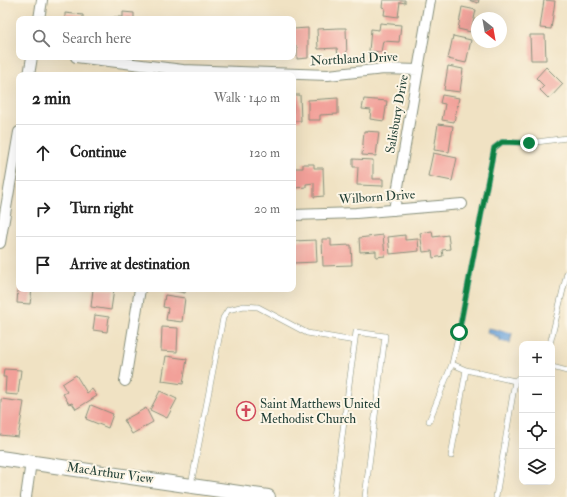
<!DOCTYPE html>
<meta charset="utf-8">
<style>
:root{--surface:#fff;--page:#f6f6f6;--text:#222;--muted:#767676;--line:#e0e0e0}
body{margin:0;font-family:"IM FELL Double Pica",serif;background:var(--page);color:var(--text)}
.controls{position:absolute;right:12px;bottom:12px;display:grid;overflow:hidden;border-radius:8px;box-shadow:0 4px 16px #0002}
.controls button{width:36px;height:36px;display:grid;place-items:center;padding:0;border:0;border-bottom:1px solid var(--line);background:var(--surface);color:var(--text);font:20px sans-serif}
.compass{position:absolute;left:471px;top:12px;width:36px;height:36px;border-radius:50%;background:var(--surface);box-shadow:0 4px 16px #0002;rotate:149deg}
.stop{position:absolute;width:12px;height:12px;margin:-9px;border:3px solid #0b8043;border-radius:50%;background:#fff}
.stop.end{background:#0b8043;border-color:#fff;box-shadow:0 1px 4px #0008}
.list{margin:0;padding:0;list-style:none}
h2{display:flex;justify-content:space-between;align-items:center;height:52px;margin:0;padding:0 16px;font-size:17px}
h2 small{font-size:13px;font-weight:400;color:var(--muted)}
.list li{display:grid;grid-template-columns:26px 1fr auto;gap:12px;align-items:center;box-sizing:border-box;height:56px;padding:0 16px;border-top:1px solid var(--line)}
.list b{display:block;font-size:15px;white-space:nowrap}
.list em{font-size:13px;font-style:normal;color:var(--muted)}
.icon{flex:none;width:22px;height:22px;fill:none;stroke:currentColor;stroke-width:2;stroke-linecap:round;stroke-linejoin:round}
.map{position:relative;flex:none;width:567px;height:497px;overflow:hidden}
.search{position:absolute;background:var(--surface);box-shadow:0 4px 16px #0002;left:16px;top:16px;width:280px;height:44px;display:flex;align-items:center;gap:10px;box-sizing:border-box;padding:0 14px;border-radius:8px;color:var(--muted);font-size:15px}
.panel{position:absolute;background:var(--surface);box-shadow:0 4px 16px #0002;left:16px;top:72px;width:280px;height:220px;border-radius:8px}
.map>svg:first-child{display:block}
.water{fill:#6da4db;stroke:#467088}
.building{fill:#f2a099}
.lines{fill:none;stroke-linecap:round;stroke-linejoin:round}
.lane-casing{stroke:#88907c;stroke-width:6}
.street-casing{stroke:#88907c;stroke-width:12}
.secondary-casing{stroke:#88907c;stroke-width:16}
.lane{stroke:#fff;stroke-width:5}
.street{stroke:#fff;stroke-width:10}
.secondary{stroke:#fff;stroke-width:14}
.route{stroke:#0b8043;stroke-width:5}
.labels{text-anchor:middle;dominant-baseline:central;stroke-width:4;stroke-linejoin:round;paint-order:stroke}
.street-label{font-size:13px;fill:#1f3d34;stroke:#fcf5e5}
.poi-label{font-size:13px;fill:#1f3d34;stroke:#fcf5e5;text-anchor:start}
</style>
<div class="map">
<svg width="567" height="497" viewBox="0 0 567 497">
<rect width="100%" height="100%" fill="#fcf5e5"/>
<filter id="ink" filterUnits="userSpaceOnUse"><feTurbulence type="fractalNoise" baseFrequency=".025" numOctaves="2"/><feDisplacementMap in="SourceGraphic" scale="8" xChannelSelector="R" yChannelSelector="G"/><feConvolveMatrix kernelMatrix="1 2 1 2 8 2 1 2 1" color-interpolation-filters="sRGB"/></filter>
<filter id="wash" filterUnits="userSpaceOnUse"><feTurbulence type="fractalNoise" baseFrequency=".012" numOctaves="4" result="noise"/><feDisplacementMap in="SourceGraphic" scale="16" xChannelSelector="R" yChannelSelector="G"/><feGaussianBlur stdDeviation="0.9" result="paint"/><feColorMatrix in="noise" values="0 0 0 0 0 0 0 0 0 0 0 0 0 0 0 0 0 1.4 0 .05"/><feComposite in="paint" operator="in"/></filter>
<g filter="url(#wash)">
<rect width="100%" height="100%" fill="#f0e2c3"/>
<path class="water" d="M 488,328 L 512,333 L 510,343 L 500,341 L 500,338 L 495,337 L 495,335 L 487,333 Z"/>
<g id="blocks">
<path class="building" d="M 383,0 L 405,0 L 405,3 L 400,2 L 398,17 L 384,15 L 385,8 L 382,7 Z
M 468,0 L 479,0 L 478,3 Z
M 544,0 L 555,1 L 551,29 L 540,28 Z
M 462,7 L 476,10 L 471,32 L 458,29 Z
M 123,12 L 134,13 L 134,19 L 113,19 L 114,17 L 123,17 Z
M 65,13 L 83,15 L 83,19 L 65,19 Z
M 380,23 L 401,25 L 399,42 L 383,41 L 381,52 L 369,51 L 371,29 L 379,30 Z
M 308,28 L 308,58 L 297,59 L 297,47 L 293,47 L 293,29 Z
M 339,28 L 346,28 L 347,57 L 338,57 L 337,48 L 318,49 L 317,29 Z
M 530,35 L 545,35 L 546,60 L 531,60 Z
M 453,36 L 471,40 L 466,63 L 448,59 Z
M 448,66 L 463,69 L 460,92 L 444,90 Z
M 546,67 L 563,84 L 549,99 L 540,90 L 544,86 L 536,78 Z
M 293,95 L 300,95 L 301,121 L 293,121 Z
M 442,95 L 459,98 L 454,122 L 442,120 L 445,104 L 440,103 Z
M 338,98 L 338,114 L 320,115 L 320,120 L 308,120 L 308,100 Z
M 364,99 L 387,101 L 384,121 L 370,119 L 371,110 L 362,109 Z
M 438,124 L 453,126 L 449,152 L 434,150 Z
M 364,131 L 379,132 L 376,156 L 362,155 Z
M 433,153 L 457,158 L 452,181 L 428,176 Z
M 353,159 L 373,160 L 373,179 L 383,179 L 383,186 L 357,185 L 358,167 L 353,167 Z
M 303,164 L 314,164 L 314,168 L 323,168 L 324,196 L 314,197 L 314,183 L 306,184 L 306,187 L 294,188 L 293,168 L 303,168 Z
M 432,231 L 433,237 L 448,235 L 450,249 L 442,250 L 443,256 L 433,258 L 432,251 L 423,252 L 420,233 Z
M 383,235 L 385,256 L 376,257 L 376,251 L 360,252 L 359,238 Z
M 405,235 L 405,240 L 418,239 L 419,251 L 390,254 L 388,237 Z
M 322,239 L 331,239 L 331,246 L 351,245 L 352,265 L 323,266 Z
M 316,240 L 317,262 L 293,263 L 293,241 Z
M 18,289 L 32,289 L 30,304 L 17,303 Z
M 93,289 L 114,289 L 111,310 L 91,307 Z
M 165,289 L 186,289 L 185,293 Z
M 165,295 L 185,298 L 182,322 L 166,320 L 168,308 L 163,307 Z
M 95,315 L 109,317 L 107,332 L 93,330 Z
M 162,327 L 178,328 L 177,352 L 161,351 Z
M 166,356 L 187,359 L 183,384 L 162,381 Z
M 4,369 L 21,370 L 18,395 L 5,394 L 6,377 L 3,377 Z
M 76,375 L 87,393 L 92,389 L 97,396 L 76,409 L 72,403 L 69,404 L 63,394 L 67,392 L 62,384 Z
M 160,391 L 177,399 L 167,418 L 150,410 Z
M 1,399 L 24,402 L 18,437 L 0,435 Z
M 91,405 L 113,414 L 108,428 L 86,419 Z
M 146,408 L 153,422 L 132,434 L 124,420 Z"/>
</g>
</g>
<g filter="url(#ink)">
<use href="#blocks" fill-opacity="0" stroke="#88907c" stroke-width="1"/>
<g class="lines">
<g class="lane-casing">
<path id="lane" d="M 550,344 L 567,273
M 552,367 L 567,371
M 522,375 L 515,381 L 466,370 L 452,364 L 459,332 L 494,148 L 502,142 L 529,143 L 567,138
M 429,421 L 452,364
M 451,456 L 466,370
M 191,485 L 223,318 L 228,310 L 244,306 L 258,307 L 307,333 L 355,341
M 334,497 L 356,332 L 385,336 L 365,497
M 496,497 L 515,381"/>
</g>
<g class="street-casing">
<path id="street" d="M 39,19 L 42,0
M 76,57 L 183,70 L 328,75 L 384,69 L 418,70
M 29,75 L 32,57
M 394,210 L 430,0
M 293,215 L 356,213 L 462,204
M 0,243 L 19,132
M 125,381 L 140,289
M 26,497 L 31,462"/>
</g>
<g class="secondary-casing">
<path id="secondary" d="M 0,458 L 268,497"/>
</g>
<use href="#lane" class="lane"/>
<use href="#street" class="street"/>
<use href="#secondary" class="secondary"/>
</g>
</g>
<g class="lines" filter="url(#ink)">
<path class="route" d="M 459,332 L 494,148 L 502,142 L 529,143"/>
</g>
<defs>
<g id="church-ring" transform="scale(1)"><circle r="9.5" fill="#fcf5e5" stroke="#d1495b" stroke-width="1.5"/><path d="M-1.2-6h2.4v3.5h3.3v2.4h-3.3V6h-2.4V-.1h-3.3v-2.4h3.3Z" fill="#d1495b"/></g>
</defs>
<g fill-rule="evenodd">
<use href="#church-ring" x="246" y="411"/>
</g>
<g class="labels">
<g class="street-label">
<text transform="translate(354 59) rotate(-3)">Northland Drive</text>
<text transform="translate(397 114) rotate(-80)">Salisbury Drive</text>
<text transform="translate(377 197) rotate(-4)">Wilborn Drive</text>
<text transform="translate(110 473) rotate(8)">MacArthur View</text>
</g>
<g class="poi-label">
<text x="260" y="404">Saint Matthews United<tspan x="260" dy="15">Methodist Church</tspan></text>
</g>
</g>
</svg>
<div class="controls">
<button>+</button>
<button>−</button>
<button><svg class="icon" aria-label="locate" viewBox="0 0 24 24"><circle cx="12" cy="12" r="6"/><path d="M12 2v4M12 18v4M2 12h4M18 12h4"/></svg></button>
<button><svg class="icon" aria-label="layers" viewBox="0 0 24 24"><path d="M12 4l9 5-9 5-9-5zM3 14l9 5 9-5"/></svg></button>
</div>
<svg class="compass" viewBox="-18 -18 36 36"><path d="M0-13l5 13h-10z" fill="#e53935"/><path d="M0 13l5-13h-10z" fill="#767676"/></svg>
<div class="stop" style="left:459px;top:332px"></div>
<div class="stop end" style="left:529px;top:143px"></div>
<div class="search"><svg class="icon" aria-label="search" viewBox="0 0 24 24"><circle cx="10" cy="10" r="6"/><path d="M15 15l6 6"/></svg>Search here</div>
<section class="panel">
<h2>2 min<small>Walk · 140 m</small></h2>
<ul class="list">
<li><svg class="icon" aria-label="ahead" viewBox="0 0 24 24"><path d="M12 20V5M6 11l6-6 6 6"/></svg><div><b>Continue</b></div><em>120 m</em></li>
<li><svg class="icon" aria-label="right" viewBox="0 0 24 24"><path d="M7 20v-9h11M14 6l5 5-5 5"/></svg><div><b>Turn right</b></div><em>20 m</em></li>
<li><svg class="icon" aria-label="arrive" viewBox="0 0 24 24"><path d="M6 21V4h12l-3 4 3 4H6"/></svg><div><b>Arrive at destination</b></div></li>
</ul>
</section>
</div>
